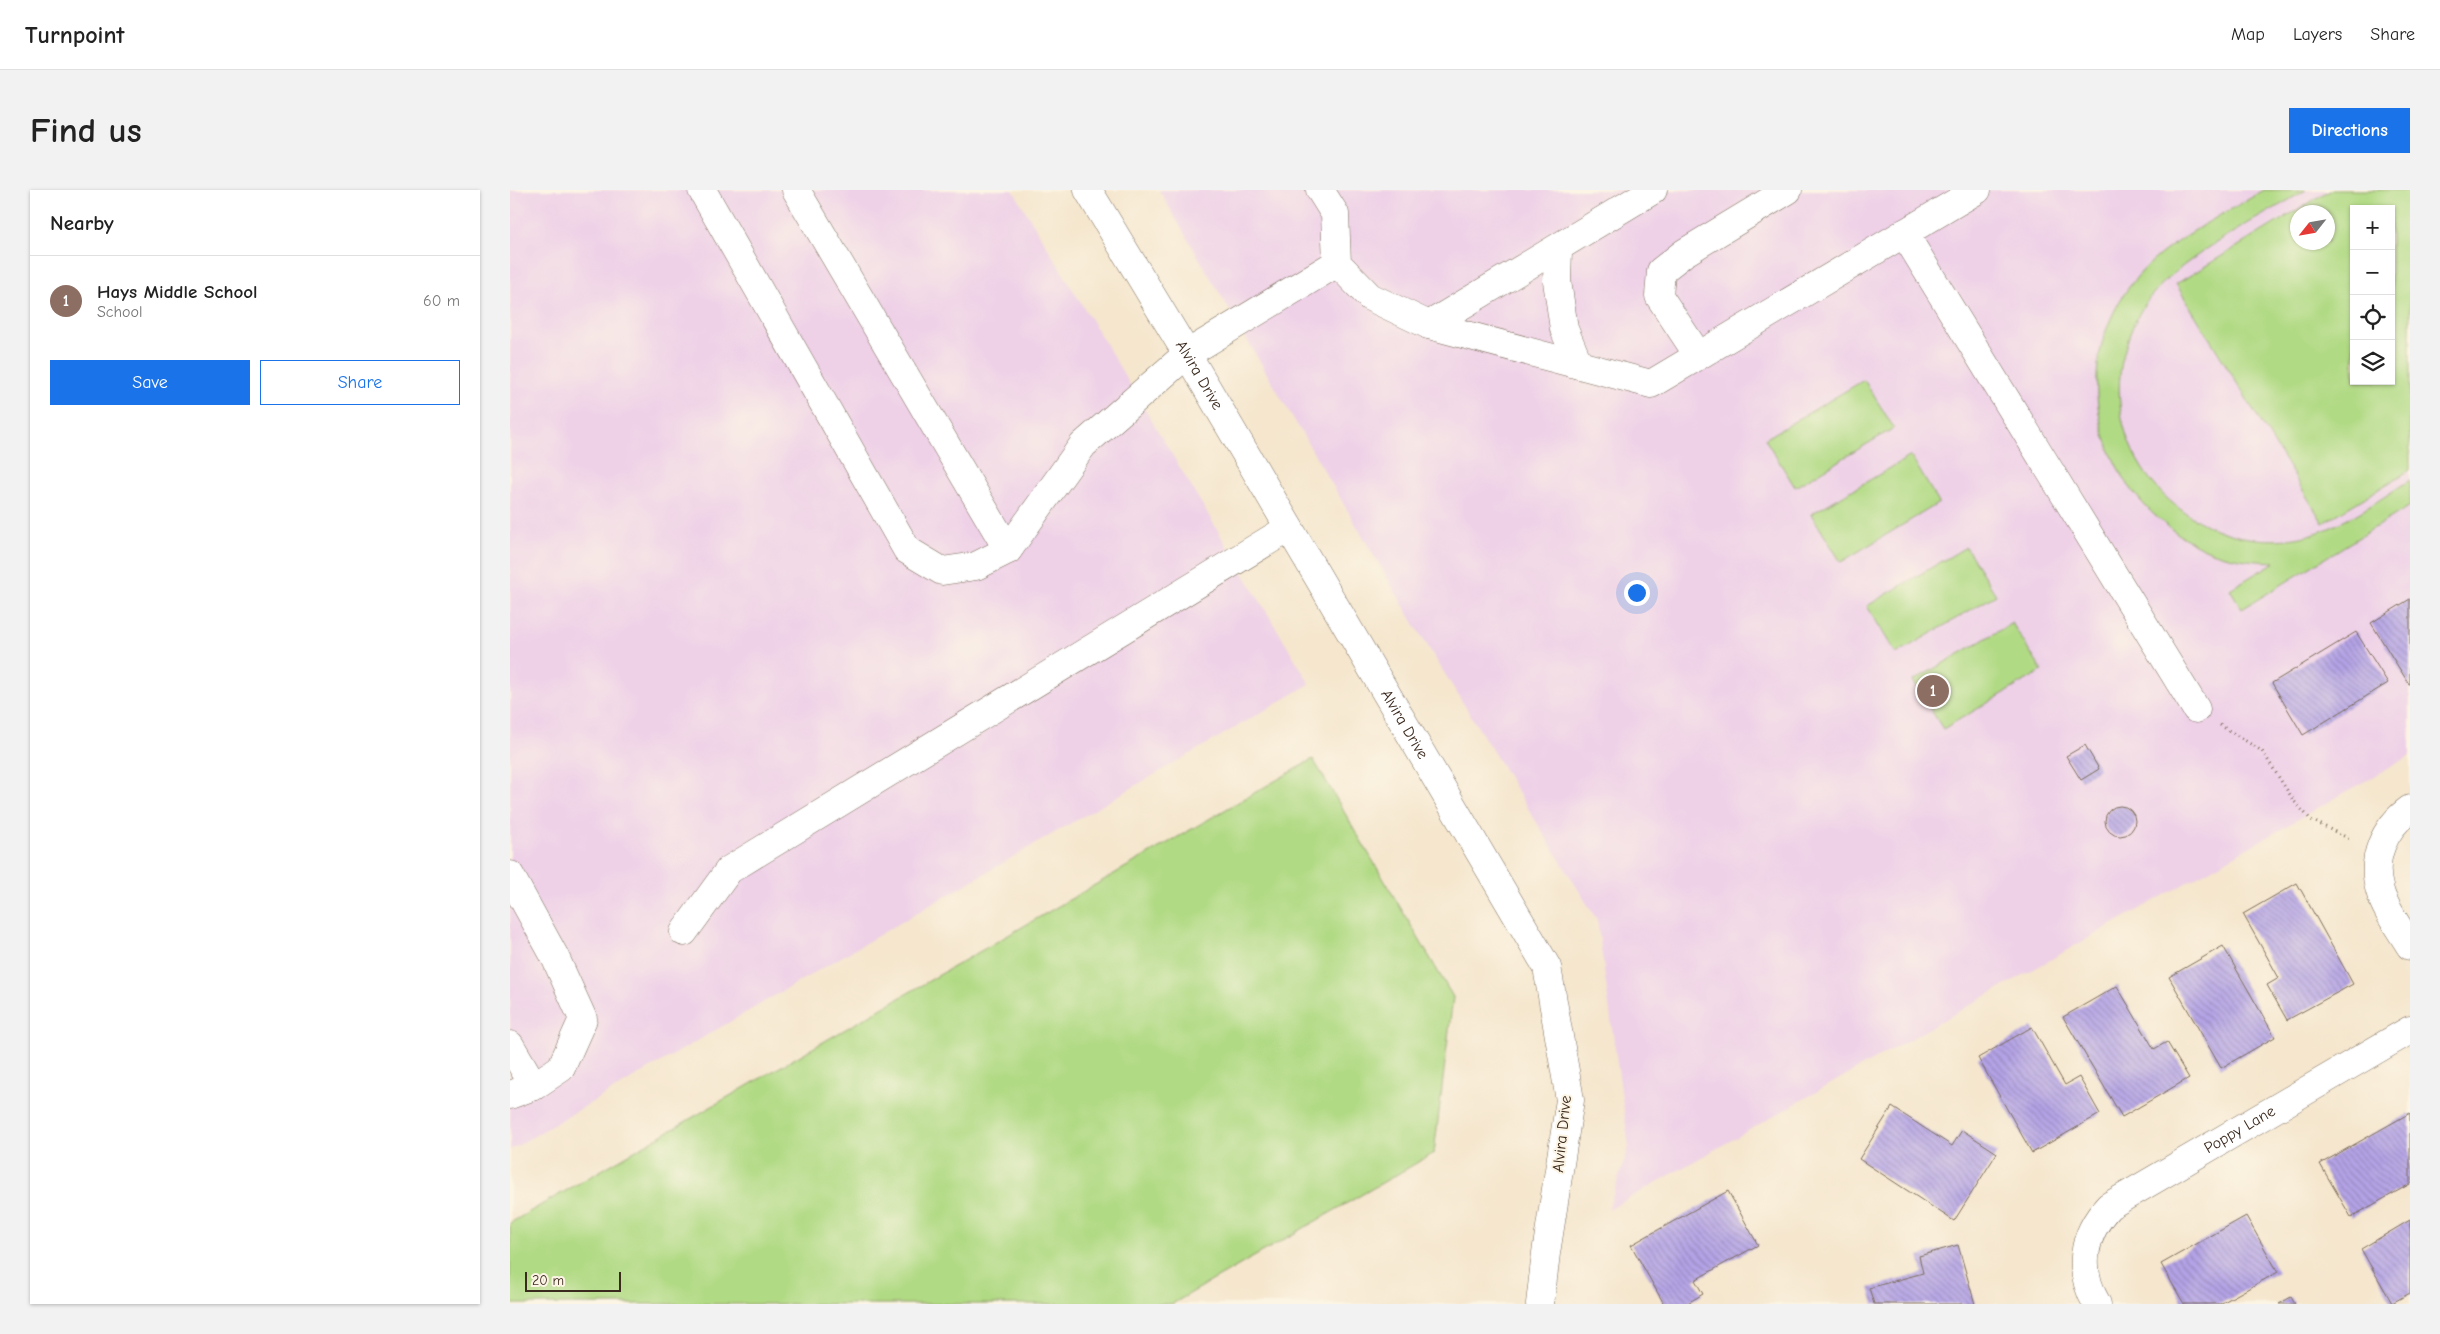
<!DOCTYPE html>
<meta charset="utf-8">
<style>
:root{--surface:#fff;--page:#f2f2f2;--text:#222;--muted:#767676;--line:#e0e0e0;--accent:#1a73e8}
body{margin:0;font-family:"Comic Neue",sans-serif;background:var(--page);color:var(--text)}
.controls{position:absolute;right:15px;top:15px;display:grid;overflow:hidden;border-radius:0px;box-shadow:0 1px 4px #0004}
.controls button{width:45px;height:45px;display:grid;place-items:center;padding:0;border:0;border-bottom:1px solid var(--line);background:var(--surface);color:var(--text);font:25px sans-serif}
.compass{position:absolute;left:1780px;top:15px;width:45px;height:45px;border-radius:50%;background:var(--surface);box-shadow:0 1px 4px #0004;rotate:239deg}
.scale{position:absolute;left:15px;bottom:12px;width:96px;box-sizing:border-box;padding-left:5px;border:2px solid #3b2a1e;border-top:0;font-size:14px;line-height:18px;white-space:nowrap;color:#3b2a1e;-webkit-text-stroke:4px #fcf5e5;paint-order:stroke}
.you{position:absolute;left:1126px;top:402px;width:18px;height:18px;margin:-12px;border:4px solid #fff;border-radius:50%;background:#1a73e8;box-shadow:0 0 0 8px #1a73e833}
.badge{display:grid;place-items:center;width:32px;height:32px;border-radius:50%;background:var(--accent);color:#fff;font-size:16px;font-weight:700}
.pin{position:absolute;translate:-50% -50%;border:2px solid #fff;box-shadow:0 1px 5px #0006}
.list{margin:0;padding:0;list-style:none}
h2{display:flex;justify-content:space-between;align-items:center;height:65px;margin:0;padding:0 20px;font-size:21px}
h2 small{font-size:16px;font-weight:400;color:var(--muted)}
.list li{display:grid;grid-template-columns:32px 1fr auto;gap:15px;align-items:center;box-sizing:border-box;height:90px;padding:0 20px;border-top:1px solid var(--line)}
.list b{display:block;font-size:19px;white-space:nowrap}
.list p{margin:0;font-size:16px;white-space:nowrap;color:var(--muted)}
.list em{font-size:16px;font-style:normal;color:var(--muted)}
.actions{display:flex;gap:10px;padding:15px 20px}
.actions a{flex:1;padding:11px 0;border:1px solid var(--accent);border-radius:0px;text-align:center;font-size:18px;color:var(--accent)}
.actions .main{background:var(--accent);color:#fff}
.icon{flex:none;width:28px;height:28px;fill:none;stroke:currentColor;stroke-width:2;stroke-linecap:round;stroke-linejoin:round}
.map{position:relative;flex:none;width:1900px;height:1114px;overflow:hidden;border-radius:0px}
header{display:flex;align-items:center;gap:30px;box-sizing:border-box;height:70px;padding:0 25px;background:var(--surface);border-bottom:1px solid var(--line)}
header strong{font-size:24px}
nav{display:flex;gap:28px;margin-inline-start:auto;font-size:18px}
.intro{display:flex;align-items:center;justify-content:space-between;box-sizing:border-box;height:120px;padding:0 30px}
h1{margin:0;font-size:35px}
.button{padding:12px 22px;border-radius:0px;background:var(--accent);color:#fff;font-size:18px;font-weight:700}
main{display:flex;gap:30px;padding:0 30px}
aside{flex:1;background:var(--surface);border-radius:0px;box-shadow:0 1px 4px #0004}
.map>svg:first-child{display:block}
.built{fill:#eed0e7;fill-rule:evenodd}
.grass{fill:#b1da84;stroke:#768251;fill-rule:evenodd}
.building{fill:url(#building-back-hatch)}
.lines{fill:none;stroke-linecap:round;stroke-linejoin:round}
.minor-casing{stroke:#7c6c5b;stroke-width:29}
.path{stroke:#7c6c5b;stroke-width:3;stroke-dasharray:1 4;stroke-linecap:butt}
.minor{stroke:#fff;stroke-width:28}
.labels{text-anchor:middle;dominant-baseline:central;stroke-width:4;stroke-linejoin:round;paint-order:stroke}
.street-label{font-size:16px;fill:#3b2a1e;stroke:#fcf5e5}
</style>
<header>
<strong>Turnpoint</strong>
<nav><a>Map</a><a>Layers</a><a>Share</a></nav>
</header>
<div class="intro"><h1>Find us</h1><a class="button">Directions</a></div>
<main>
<aside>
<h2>Nearby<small></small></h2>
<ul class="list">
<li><span class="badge" style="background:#8d6e63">1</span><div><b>Hays Middle School</b><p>School</p></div><em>60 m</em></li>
</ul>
<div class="actions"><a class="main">Save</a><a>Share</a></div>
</aside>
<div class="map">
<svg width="1900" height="1114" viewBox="0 0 1900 1114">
<defs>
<pattern id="building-back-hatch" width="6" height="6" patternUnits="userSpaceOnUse" patternTransform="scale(1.25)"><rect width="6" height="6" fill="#b4a3e6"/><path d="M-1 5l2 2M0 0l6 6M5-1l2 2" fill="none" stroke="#9485ba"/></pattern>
</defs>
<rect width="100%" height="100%" fill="#fcf5e5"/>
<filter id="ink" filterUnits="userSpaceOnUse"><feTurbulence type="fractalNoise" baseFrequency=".02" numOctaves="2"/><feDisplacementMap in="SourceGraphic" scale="10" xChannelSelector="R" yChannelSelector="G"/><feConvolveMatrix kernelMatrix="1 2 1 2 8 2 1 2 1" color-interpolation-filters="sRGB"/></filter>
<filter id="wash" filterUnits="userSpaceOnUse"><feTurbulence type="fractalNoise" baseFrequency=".0096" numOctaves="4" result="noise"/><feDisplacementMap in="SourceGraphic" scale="20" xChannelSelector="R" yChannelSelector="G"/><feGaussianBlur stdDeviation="1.12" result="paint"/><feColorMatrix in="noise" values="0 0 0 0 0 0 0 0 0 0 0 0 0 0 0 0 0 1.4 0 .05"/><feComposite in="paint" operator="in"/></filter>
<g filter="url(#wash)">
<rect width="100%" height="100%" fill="#f5e6cd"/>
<path class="built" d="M 0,0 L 503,0 L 800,494 L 0,960 Z
M 649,0 L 1900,0 L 1900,566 L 1098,1020 L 1119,957 L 1087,730 L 906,437 ZM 1844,19 L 1881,19 L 1881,191 L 1844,191 ZM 1788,22 L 1818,22 L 1818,52 L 1788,52 Z"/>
<path class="grass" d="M 1754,0 L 1796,0 C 1748,29 1676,64 1641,106 C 1626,124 1617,148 1612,171 C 1592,275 1684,364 1786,348 C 1828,341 1865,312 1900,290 L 1900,316 L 1732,419 L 1720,399 L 1765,372 C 1742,371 1716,369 1695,359 C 1593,312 1551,186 1622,93 C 1655,51 1710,27 1754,0 Z
M 1820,0 L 1900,0 L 1900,280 L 1813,333 L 1666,94 ZM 1844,19 L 1881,19 L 1881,191 L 1844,191 ZM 1818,22 L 1818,52 L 1788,52 L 1788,22 Z
M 1354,190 L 1384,238 L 1285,297 L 1255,249 Z
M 1401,266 L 1429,313 L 1331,372 L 1301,324 Z
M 1456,357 L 1486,405 L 1386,464 L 1357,416 Z
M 1502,433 L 1532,481 L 1433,539 L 1403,491 Z
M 803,569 L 943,807 L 924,963 L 662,1114 L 0,1114 L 0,1033 Z"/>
<g id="blocks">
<path class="building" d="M 1900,409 L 1900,494 L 1899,494 L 1861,433 Z
M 1846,442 L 1878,493 L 1793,545 L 1762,493 Z
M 1575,555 L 1589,579 L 1571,590 L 1556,566 Z
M1595 631a15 15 0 1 1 30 0a15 15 0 1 1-30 0Z
M 1787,693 L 1843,794 L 1777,830 L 1757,795 L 1769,788 L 1733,724 Z
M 1713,756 L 1765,847 L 1711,878 L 1659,787 Z
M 1607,796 L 1644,859 L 1657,852 L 1679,888 L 1612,927 L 1553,827 Z
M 1522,837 L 1555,895 L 1569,887 L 1590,924 L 1522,963 L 1468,868 Z
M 1382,917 L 1442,956 L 1452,940 L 1487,963 L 1444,1031 L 1349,969 Z
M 1900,923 L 1900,994 L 1841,1027 L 1810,974 Z
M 1218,1001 L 1248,1055 L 1185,1090 L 1193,1104 L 1176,1114 L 1154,1114 L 1121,1055 Z
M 1736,1026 L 1768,1082 L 1710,1114 L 1674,1114 L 1651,1074 Z
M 1900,1030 L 1900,1103 L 1882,1113 L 1851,1059 Z
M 1448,1055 L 1465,1114 L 1364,1114 L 1359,1098 L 1413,1083 L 1409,1066 Z
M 1781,1107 L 1785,1114 L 1769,1114 Z"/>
</g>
</g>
<g filter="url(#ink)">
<use href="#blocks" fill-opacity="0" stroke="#7c6c5b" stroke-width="1"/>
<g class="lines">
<g class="minor-casing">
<g id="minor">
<path d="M 192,0 L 397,360 L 432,381 L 466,376 L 498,360 L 573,255 L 677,164 L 827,73"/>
<path d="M 286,0 L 498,360"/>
<path id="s1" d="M 578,0 L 677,164 L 1037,777 L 1060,910 L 1036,1063 L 1030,1114"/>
<path d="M 810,0 L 825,24 L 827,73 L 860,107 L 919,135 L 1141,194 L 1467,0"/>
<path d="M 1394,43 L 1686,519"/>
<path d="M 1048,59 L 1047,91 L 1054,139 L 1069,175"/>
<path d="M 919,135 L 1143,0"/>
<path d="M 1188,165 L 1149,106 L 1151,81 L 1174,63 L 1278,0"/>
<path d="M 1900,619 C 1874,638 1860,669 1870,701 C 1875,720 1890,739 1900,756"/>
<path d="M 0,685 L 45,767 L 73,829 L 51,878 L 24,896 L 0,905"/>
<path d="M 174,742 L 219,680 L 779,338"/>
<path d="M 0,855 L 24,896"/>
<path id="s2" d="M 1587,1114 C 1567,1080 1572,1045 1599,1016 L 1900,840"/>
</g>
</g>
<path class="path" d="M 1710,535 L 1752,561 L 1784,611 L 1801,630 L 1842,650"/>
<use href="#minor" class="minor"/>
</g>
</g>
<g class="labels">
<g class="street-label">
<text stroke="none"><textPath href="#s1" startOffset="216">Alvira Drive</textPath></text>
<text stroke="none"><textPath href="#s1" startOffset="621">Alvira Drive</textPath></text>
<text stroke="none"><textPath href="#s2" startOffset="258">Poppy Lane</textPath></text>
<text transform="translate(1052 944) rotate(-84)">Alvira Drive</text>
</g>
</g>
</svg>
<div class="controls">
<button>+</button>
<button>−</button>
<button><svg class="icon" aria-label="locate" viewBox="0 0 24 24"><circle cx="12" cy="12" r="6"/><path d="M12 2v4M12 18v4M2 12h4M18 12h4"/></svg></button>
<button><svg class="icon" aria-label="layers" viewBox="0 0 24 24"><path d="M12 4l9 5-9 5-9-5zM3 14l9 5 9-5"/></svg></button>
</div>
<svg class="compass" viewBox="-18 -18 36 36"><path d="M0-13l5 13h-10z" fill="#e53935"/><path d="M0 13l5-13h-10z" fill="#767676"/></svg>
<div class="scale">20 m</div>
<div class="you"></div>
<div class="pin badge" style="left:1423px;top:501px;background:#8d6e63">1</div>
</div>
</main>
